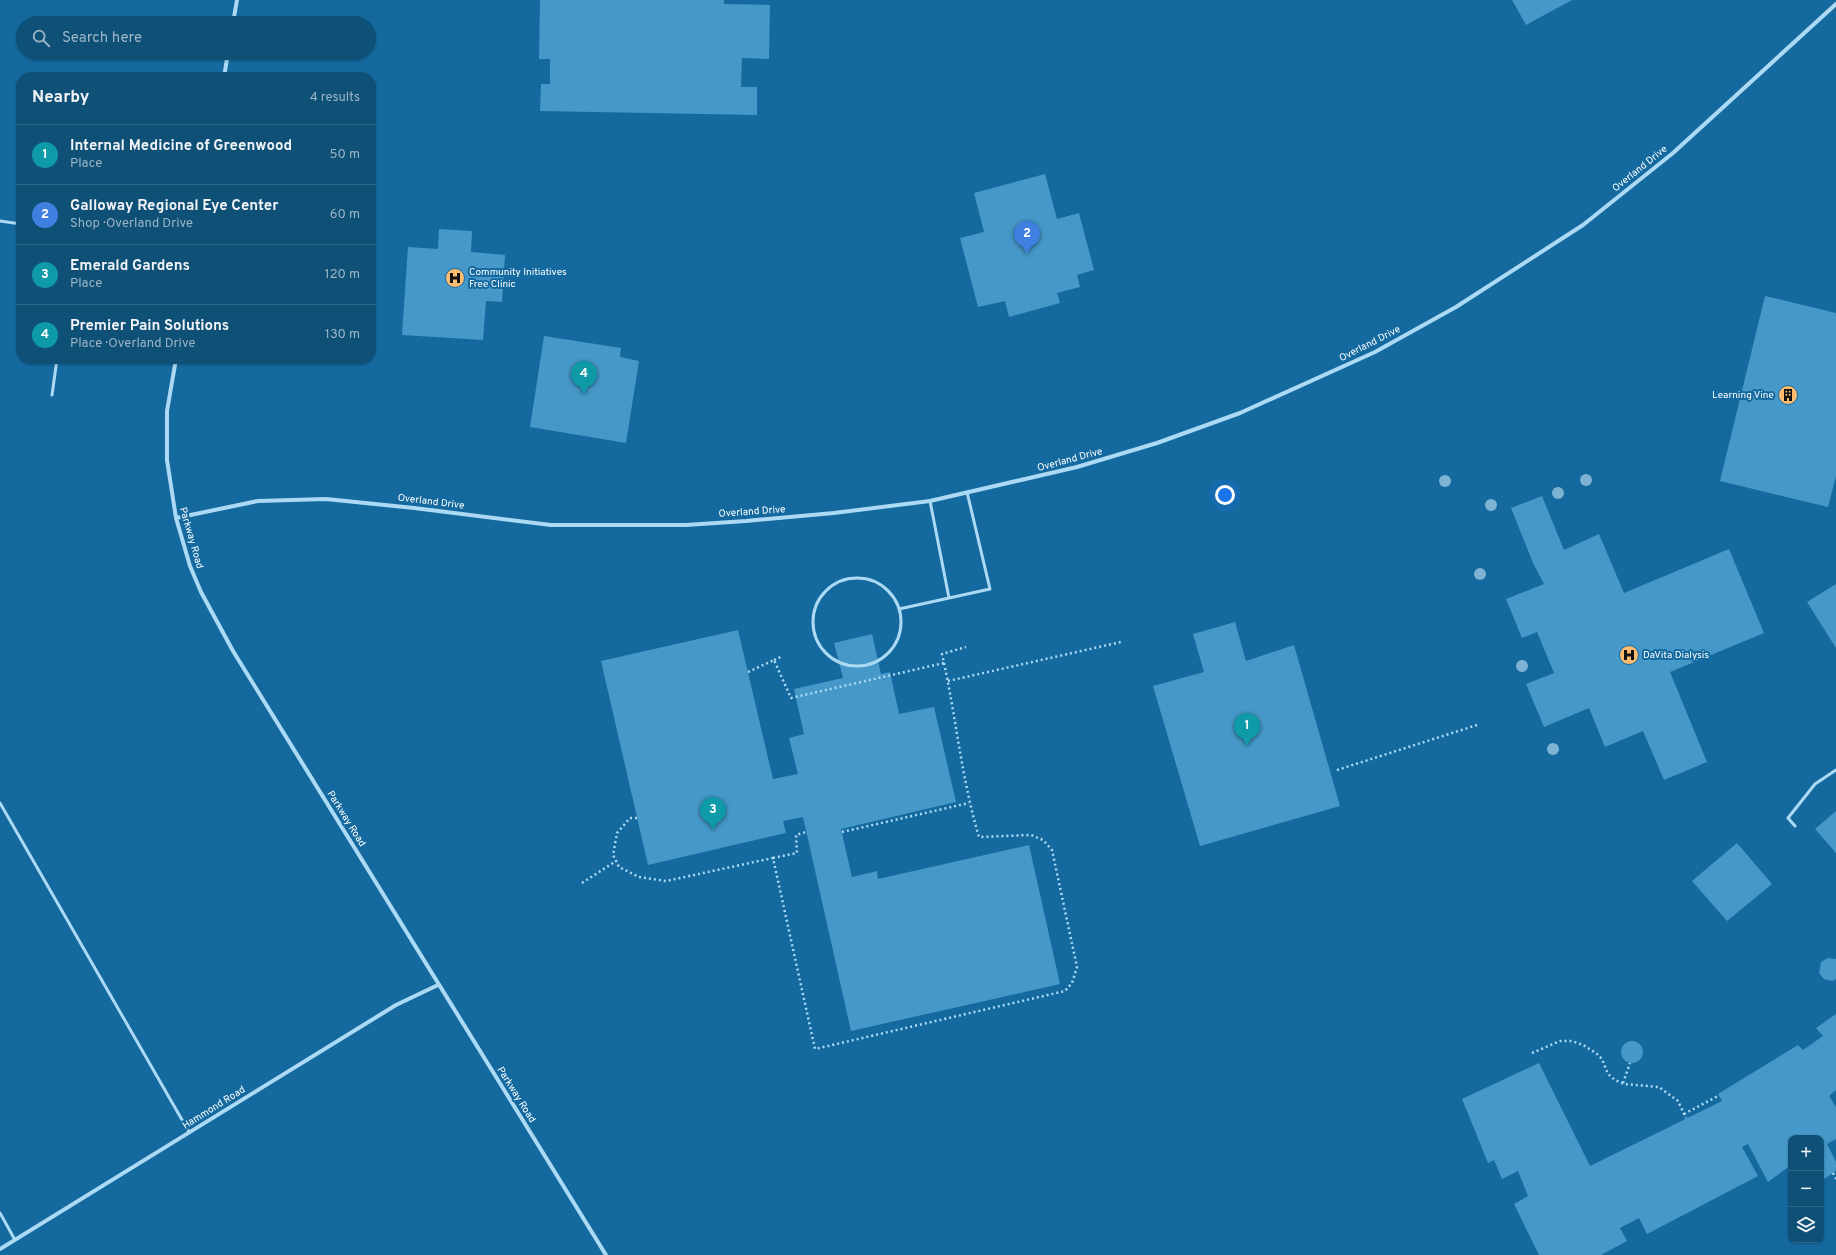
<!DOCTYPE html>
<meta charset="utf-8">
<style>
:root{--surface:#0f5077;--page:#1d5a7f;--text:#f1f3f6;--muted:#9bb5c6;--line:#2f6789;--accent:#bca0f2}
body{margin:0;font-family:Overpass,sans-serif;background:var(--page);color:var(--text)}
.controls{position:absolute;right:12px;bottom:12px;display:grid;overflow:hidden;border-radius:8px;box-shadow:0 1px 3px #0004}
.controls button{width:36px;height:36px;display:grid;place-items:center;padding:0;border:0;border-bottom:1px solid var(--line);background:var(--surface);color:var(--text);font:20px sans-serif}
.you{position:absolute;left:1225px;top:495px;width:14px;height:14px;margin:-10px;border:3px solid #fff;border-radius:50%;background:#1a73e8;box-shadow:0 0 0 6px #1a73e833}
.badge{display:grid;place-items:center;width:26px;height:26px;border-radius:50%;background:var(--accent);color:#fff;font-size:13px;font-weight:700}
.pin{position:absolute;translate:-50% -33px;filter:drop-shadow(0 1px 2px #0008)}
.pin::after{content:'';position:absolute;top:21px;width:14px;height:12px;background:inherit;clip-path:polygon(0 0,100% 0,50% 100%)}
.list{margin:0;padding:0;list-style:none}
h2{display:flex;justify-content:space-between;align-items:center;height:52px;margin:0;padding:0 16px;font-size:17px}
h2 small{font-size:13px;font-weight:400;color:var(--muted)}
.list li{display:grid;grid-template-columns:26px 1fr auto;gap:12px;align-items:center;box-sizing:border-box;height:60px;padding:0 16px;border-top:1px solid var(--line)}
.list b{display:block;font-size:15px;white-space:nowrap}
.list p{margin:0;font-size:13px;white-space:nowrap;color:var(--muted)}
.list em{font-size:13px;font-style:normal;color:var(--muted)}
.icon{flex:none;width:22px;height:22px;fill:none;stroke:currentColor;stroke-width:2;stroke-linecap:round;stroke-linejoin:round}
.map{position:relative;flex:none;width:1836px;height:1255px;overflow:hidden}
.search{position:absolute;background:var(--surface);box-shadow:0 1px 3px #0004;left:16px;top:16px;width:360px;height:44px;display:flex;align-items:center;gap:10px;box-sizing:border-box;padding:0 14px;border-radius:22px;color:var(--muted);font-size:15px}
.panel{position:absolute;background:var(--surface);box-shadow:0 1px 3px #0004;left:16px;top:72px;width:360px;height:292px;border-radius:16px}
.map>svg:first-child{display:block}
.building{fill:#4598c8}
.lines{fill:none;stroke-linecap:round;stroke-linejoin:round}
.path{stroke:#acdaf4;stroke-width:2.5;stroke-dasharray:2 3;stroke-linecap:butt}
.service{stroke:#acdaf4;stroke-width:3}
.minor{stroke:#acdaf4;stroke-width:4}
.tree{fill:#7eb3d3}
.labels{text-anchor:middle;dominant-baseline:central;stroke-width:4;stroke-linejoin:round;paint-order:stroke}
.street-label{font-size:10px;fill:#fff;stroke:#146a9f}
.poi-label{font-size:10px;fill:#fff;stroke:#146a9f;text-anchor:start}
</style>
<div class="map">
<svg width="1836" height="1255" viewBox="0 0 1836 1255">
<rect width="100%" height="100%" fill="#146a9f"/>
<path class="building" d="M 540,0 L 724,0 L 724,4 L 770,5 L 769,59 L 742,58 L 741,87 L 757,87 L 757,115 L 540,111 L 541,84 L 550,84 L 550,59 L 539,59 Z
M 1512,0 L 1572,0 L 1526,25 Z
M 1045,174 L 1057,219 L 1079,213 L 1094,270 L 1077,275 L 1080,287 L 1057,293 L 1060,303 L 1009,317 L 1005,301 L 978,307 L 960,238 L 984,232 L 974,193 Z
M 439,229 L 472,231 L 471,252 L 505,255 L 502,302 L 486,301 L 483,340 L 402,335 L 408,247 L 438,249 Z
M 1765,296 L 1836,313 L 1836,476 L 1828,507 L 1720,481 Z
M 544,336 L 621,348 L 620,357 L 639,361 L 626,443 L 530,427 Z
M 1542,496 L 1564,550 L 1599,534 L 1624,593 L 1729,549 L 1764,633 L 1670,672 L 1707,762 L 1664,780 L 1643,731 L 1605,747 L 1589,708 L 1544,727 L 1526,684 L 1554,673 L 1537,632 L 1522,638 L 1506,599 L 1544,584 L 1533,563 L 1511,508 Z
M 1836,584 L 1836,648 L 1807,602 Z
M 1235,622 L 1246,661 L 1294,645 L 1340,806 L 1200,846 L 1153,686 L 1204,672 L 1193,634 Z
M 738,630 L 773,779 L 798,774 L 789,738 L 804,734 L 794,689 L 843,678 L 834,643 L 872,634 L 881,674 L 890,672 L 899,714 L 934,707 L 956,802 L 841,829 L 852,877 L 877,871 L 878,879 L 1029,845 L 1060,984 L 851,1031 L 803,817 L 783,821 L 786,833 L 648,865 L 601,661 Z
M 1836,811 L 1836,853 L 1815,829 Z
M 1737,843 L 1772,884 L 1727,921 L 1692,881 Z
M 1828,958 L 1836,959 L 1836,979 L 1832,981 L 1824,979 L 1819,973 L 1821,962 Z
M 1836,1014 L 1836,1090 L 1829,1096 L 1836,1107 L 1836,1139 L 1827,1144 L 1836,1162 L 1836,1171 L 1821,1181 L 1821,1138 L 1791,1138 L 1791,1165 L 1768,1182 L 1748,1144 L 1742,1147 L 1758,1176 L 1647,1234 L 1639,1218 L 1620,1228 L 1627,1241 L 1601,1255 L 1539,1255 L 1514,1204 L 1528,1196 L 1518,1171 L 1502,1179 L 1494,1160 L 1488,1163 L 1462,1099 L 1539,1063 L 1590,1166 L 1722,1101 L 1718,1094 L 1798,1045 L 1803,1050 L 1823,1036 L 1816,1028 Z
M1621 1052a11 11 0 1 1 22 0a11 11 0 1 1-22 0Z"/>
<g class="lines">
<path class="path" d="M 774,660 L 783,656
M 748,672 L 774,660 L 791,698 L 944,663
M 948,681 L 1121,642
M 1337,770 L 1477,725
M 637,818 L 630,818 L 617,833 L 613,855 L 619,867 L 639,877 L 666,881 L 773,858 L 815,1049 L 1065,991 L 1072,983 L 1077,967 L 1052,850 L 1043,840 L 1031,835 L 979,837 C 961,777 956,715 942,654 L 966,647
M 842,832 L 969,803
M 773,858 L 797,853 L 796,835 L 806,832
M 582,883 L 616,861
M 1532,1053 L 1560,1041 L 1572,1041 L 1583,1045 L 1596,1053 L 1602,1059 L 1608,1074 L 1615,1080 L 1624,1084 L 1659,1087 L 1678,1101 L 1686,1118
M 1623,1083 L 1630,1063
M 1684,1114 L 1718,1096
M 1833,1173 L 1836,1179"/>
<path class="service" d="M 0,221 L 21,224
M 52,395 L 57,359
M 930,501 L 949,598
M813 622a44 44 0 1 1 88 0a44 44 0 1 1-88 0Z
M 899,609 L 990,589 L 967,492
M 0,803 L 189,1132
M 1795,826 L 1788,818 L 1815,784 L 1836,770
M 0,1213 L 15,1240"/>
<path class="minor" d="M 233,23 L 237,0
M 224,77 L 228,53
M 176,359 L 167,411 L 167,460 L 176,518 L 190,566 L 201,592 L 233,651 L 606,1255
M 176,518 L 258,501 L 326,499 L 414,508 L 551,525 L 686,525 L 746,521 L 834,513 L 930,501 L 1077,467 L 1157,443 L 1240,413 L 1375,352 L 1456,307 L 1583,225 L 1673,153 L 1836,4
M 0,1249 L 396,1005 L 438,985"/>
</g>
<g class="tree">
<circle cx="1586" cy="480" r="6"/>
<circle cx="1445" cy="481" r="6"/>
<circle cx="1558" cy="493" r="6"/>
<circle cx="1491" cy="505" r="6"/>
<circle cx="1480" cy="574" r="6"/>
<circle cx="1522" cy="666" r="6"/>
<circle cx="1553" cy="749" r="6"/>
</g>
<defs>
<g id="hospital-disc" transform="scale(1)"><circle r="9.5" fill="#ffbb6e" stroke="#146a9f"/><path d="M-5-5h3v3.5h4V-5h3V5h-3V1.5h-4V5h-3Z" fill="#111"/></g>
<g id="building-disc" transform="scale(1)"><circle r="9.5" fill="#ffbb6e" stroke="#146a9f"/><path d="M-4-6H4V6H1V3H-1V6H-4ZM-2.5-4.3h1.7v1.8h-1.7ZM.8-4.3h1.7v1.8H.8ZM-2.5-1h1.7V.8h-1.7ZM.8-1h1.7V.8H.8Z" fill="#111"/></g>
</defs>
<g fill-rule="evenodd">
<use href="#hospital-disc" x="455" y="278"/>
<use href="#building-disc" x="1788" y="395"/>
<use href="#hospital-disc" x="1629" y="655"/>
</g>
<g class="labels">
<g class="street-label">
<text transform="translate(1640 169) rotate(-39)">Overland Drive</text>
<text transform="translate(1370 344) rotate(-27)">Overland Drive</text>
<text transform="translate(1070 460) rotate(-15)">Overland Drive</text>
<text transform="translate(431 502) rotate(7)">Overland Drive</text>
<text transform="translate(752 512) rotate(-4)">Overland Drive</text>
<text transform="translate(191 538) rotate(74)">Parkway Road</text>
<text transform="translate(346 819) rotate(58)">Parkway Road</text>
<text transform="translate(516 1095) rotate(58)">Parkway Road</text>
<text transform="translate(214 1108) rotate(-32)">Hammond Road</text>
</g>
<g class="poi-label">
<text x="469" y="272">Community Initiatives<tspan x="469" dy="12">Free Clinic</tspan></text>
<text x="1774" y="395" text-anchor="end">Learning Vine</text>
<text x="1643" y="655">DaVita Dialysis</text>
</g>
</g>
</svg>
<div class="controls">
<button>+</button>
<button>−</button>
<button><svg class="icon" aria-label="layers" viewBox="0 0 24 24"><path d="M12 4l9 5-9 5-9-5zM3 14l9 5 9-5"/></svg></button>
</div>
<div class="you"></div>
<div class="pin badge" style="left:1247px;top:746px;background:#0f9aa8">1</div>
<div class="pin badge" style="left:1027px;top:254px;background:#3f7fe0">2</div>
<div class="pin badge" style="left:713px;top:830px;background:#0f9aa8">3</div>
<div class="pin badge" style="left:584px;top:394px;background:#0f9aa8">4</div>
<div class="search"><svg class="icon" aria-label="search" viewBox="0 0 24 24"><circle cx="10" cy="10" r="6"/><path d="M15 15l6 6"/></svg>Search here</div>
<section class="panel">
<h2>Nearby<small>4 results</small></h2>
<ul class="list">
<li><span class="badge" style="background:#0f9aa8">1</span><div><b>Internal Medicine of Greenwood</b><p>Place</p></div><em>50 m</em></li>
<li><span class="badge" style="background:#3f7fe0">2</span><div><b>Galloway Regional Eye Center</b><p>Shop · Overland Drive</p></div><em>60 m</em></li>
<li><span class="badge" style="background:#0f9aa8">3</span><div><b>Emerald Gardens</b><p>Place</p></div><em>120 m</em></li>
<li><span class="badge" style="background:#0f9aa8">4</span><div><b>Premier Pain Solutions</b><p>Place · Overland Drive</p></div><em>130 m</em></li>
</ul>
</section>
</div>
